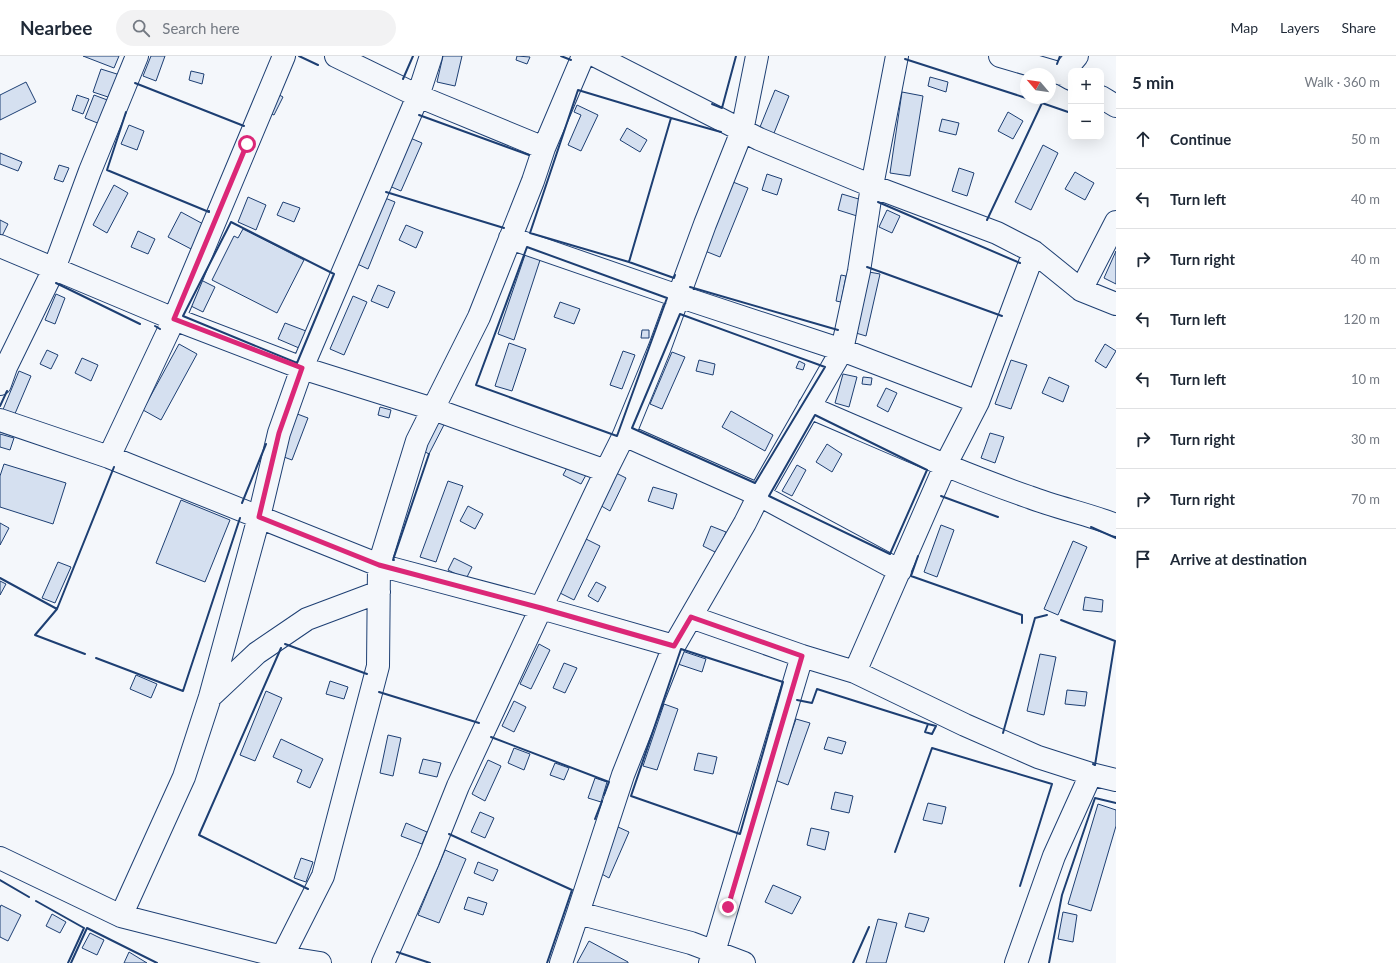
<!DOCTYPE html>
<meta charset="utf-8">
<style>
:root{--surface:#fff;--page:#f2f2f3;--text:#1f2937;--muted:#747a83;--line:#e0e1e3}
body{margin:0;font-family:Lato,sans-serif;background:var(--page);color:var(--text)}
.controls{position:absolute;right:12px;top:12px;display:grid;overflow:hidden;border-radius:8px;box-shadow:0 4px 16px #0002}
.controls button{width:36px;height:36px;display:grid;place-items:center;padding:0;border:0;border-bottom:1px solid var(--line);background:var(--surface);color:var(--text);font:20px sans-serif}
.compass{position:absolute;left:1020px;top:12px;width:36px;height:36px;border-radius:50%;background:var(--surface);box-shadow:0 4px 16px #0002;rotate:299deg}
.stop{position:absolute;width:12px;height:12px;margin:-9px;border:3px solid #db2777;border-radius:50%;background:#fff}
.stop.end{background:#db2777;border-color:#fff;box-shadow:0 1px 4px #0008}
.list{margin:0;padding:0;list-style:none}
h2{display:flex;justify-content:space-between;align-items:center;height:52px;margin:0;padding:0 16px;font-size:17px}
h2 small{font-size:13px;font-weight:400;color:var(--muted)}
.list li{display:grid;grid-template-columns:26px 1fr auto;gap:12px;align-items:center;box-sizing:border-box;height:60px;padding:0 16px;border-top:1px solid var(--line)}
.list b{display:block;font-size:15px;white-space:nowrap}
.list em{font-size:13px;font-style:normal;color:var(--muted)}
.icon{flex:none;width:22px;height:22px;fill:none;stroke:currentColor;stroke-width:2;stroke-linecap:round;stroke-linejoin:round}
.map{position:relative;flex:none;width:1116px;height:907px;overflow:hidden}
header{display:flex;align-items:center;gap:24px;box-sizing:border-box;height:56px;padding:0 20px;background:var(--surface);border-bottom:1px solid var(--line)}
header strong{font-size:19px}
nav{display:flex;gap:22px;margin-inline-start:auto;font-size:14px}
.search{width:280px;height:36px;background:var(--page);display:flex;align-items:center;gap:10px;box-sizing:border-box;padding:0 14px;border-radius:22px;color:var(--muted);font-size:15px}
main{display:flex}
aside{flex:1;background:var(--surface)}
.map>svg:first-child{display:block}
.building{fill:#d5e0f0;stroke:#1d3f73}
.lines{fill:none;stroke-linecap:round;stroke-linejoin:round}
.street-casing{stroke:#1d3f73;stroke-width:24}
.street{stroke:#f4f7fb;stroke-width:22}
.wall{stroke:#1d3f73;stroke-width:2}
.route{stroke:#db2777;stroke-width:5}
</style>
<header>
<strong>Nearbee</strong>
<div class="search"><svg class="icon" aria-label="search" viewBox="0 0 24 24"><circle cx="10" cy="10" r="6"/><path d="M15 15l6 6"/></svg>Search here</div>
<nav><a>Map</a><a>Layers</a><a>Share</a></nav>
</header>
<main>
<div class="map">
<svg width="1116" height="907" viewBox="0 0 1116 907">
<rect width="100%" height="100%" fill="#f4f7fb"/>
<path class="building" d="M 83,0 L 119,0 L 114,12 Z
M 151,0 L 165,0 L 156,25 L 143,20 Z
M 443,0 L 462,0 L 455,30 L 437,26 Z
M 517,0 L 530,1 L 527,8 L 516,4 Z
M 101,13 L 120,19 L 111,42 L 93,36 Z
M 191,15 L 204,18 L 202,28 L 189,24 Z
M 930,21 L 948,26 L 946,36 L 928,30 Z
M 26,26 L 36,46 L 0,64 L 0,39 Z
M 775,34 L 789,40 L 772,82 L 758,76 Z
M 272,35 L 283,41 L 274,59 L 263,54 Z
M 902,36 L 923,40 L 910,120 L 890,117 Z
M 77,39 L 89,43 L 83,58 L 72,54 Z
M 94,39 L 110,45 L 100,68 L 85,62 Z
M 577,49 L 598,59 L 581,95 L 568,89 L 581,59 L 574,56 Z
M 1008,56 L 1023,65 L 1013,83 L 998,75 Z
M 942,63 L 959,67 L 956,79 L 939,75 Z
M 129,69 L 144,75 L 137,94 L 121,88 Z
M 627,72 L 647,84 L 640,96 L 620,84 Z
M 408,81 L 422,87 L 401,135 L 387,129 Z
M 1043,89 L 1058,97 L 1031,154 L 1015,146 Z
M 0,97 L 22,106 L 18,115 L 0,108 Z
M 59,109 L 69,112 L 63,126 L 54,123 Z
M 959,112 L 974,117 L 967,140 L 952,135 Z
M 1075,116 L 1094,127 L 1085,144 L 1065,133 Z
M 767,118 L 782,123 L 777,139 L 762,134 Z
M 733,126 L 748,132 L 720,201 L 705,195 Z
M 114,129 L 128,137 L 107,177 L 93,169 Z
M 842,138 L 862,144 L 857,160 L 838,154 Z
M 380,140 L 395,146 L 368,213 L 353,206 Z
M 248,141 L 266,149 L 256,174 L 238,166 Z
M 283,146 L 300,152 L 294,166 L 277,159 Z
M 887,154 L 900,160 L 892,177 L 879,171 Z
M 181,156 L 205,169 L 193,194 L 168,181 Z
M 0,164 L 8,168 L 1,182 L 0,182 Z
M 406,169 L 423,176 L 416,192 L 399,184 Z
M 243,173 L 304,204 L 277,257 L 212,224 L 234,180 L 238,182 Z
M 138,175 L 155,183 L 148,198 L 131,191 Z
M 527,193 L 542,198 L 514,284 L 498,278 Z
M 1116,195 L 1116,228 L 1104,222 Z
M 869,216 L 880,218 L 866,280 L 856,277 Z
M 841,219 L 846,220 L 841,246 L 836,245 Z
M 201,224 L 215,231 L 203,256 L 189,249 Z
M 378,229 L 395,236 L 388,252 L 371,245 Z
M 56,238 L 65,242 L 55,268 L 45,264 Z
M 353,240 L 367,246 L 344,299 L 330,293 Z
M 560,246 L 580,253 L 574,268 L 554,261 Z
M 285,267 L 306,275 L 299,292 L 278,283 Z
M 642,274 L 649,274 L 649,282 L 641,282 Z
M 509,287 L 526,293 L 512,335 L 495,330 Z
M 179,288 L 197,298 L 161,364 L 143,354 Z
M 1105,288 L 1116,295 L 1106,312 L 1095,305 Z
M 47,294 L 58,299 L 51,313 L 40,308 Z
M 623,295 L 635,299 L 622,333 L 610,329 Z
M 672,296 L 685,301 L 662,353 L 650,348 Z
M 82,302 L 98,309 L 91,325 L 75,317 Z
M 699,304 L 715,308 L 713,319 L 696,315 Z
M 1011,304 L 1027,309 L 1011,353 L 995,348 Z
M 799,305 L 805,308 L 803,314 L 796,312 Z
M 19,315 L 31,320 L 14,360 L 2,356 Z
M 843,318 L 857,321 L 849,351 L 835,347 Z
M 863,321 L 872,322 L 871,329 L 862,328 Z
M 1049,321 L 1069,330 L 1063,346 L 1042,337 Z
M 886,332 L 897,337 L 888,356 L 877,350 Z
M 380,351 L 391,354 L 389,362 L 378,359 Z
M 731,355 L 773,379 L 765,395 L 722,371 Z
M 292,356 L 308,362 L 292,404 L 276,398 Z
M 437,356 L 448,361 L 429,398 L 418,392 Z
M 990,377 L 1004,381 L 995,407 L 981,402 Z
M 0,378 L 14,382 L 10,394 L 0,391 Z
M 827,388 L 842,398 L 832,416 L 816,406 Z
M 4,408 L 66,427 L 53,468 L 0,451 L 0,420 Z
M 797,409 L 806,414 L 792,440 L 782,435 Z
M 568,410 L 586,419 L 581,428 L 563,419 Z
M 614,416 L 626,422 L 610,455 L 598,448 Z
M 448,425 L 463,430 L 436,506 L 420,501 Z
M 653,431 L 677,438 L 673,453 L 648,445 Z
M 181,444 L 230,464 L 205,526 L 156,507 Z
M 468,450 L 483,458 L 475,473 L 460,465 Z
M 0,467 L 9,472 L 0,489 Z
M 941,469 L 954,474 L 937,521 L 924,516 Z
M 711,470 L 726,476 L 717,497 L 703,490 Z
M 586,483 L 600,490 L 574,544 L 560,537 Z
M 1073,485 L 1087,491 L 1058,559 L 1044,553 Z
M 454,502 L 472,511 L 466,523 L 448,514 Z
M 58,506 L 71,511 L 55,547 L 42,542 Z
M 0,525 L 6,528 L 0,539 Z
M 596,526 L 606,531 L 598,546 L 588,540 Z
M 1085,541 L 1103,544 L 1102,556 L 1083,554 Z
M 539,588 L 550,594 L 531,633 L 520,628 Z
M 682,595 L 706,603 L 702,616 L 678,608 Z
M 1040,598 L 1056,601 L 1044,659 L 1027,655 Z
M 564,607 L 577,612 L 565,637 L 553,632 Z
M 136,619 L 157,628 L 151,642 L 130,633 Z
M 330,625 L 348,631 L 344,643 L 326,638 Z
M 1067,634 L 1087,636 L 1085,650 L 1065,648 Z
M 266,635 L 282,642 L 255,705 L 240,699 Z
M 514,645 L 526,651 L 514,676 L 502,670 Z
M 664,648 L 678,653 L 657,714 L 643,710 Z
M 796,663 L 810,667 L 788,729 L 775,724 Z
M 388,679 L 401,682 L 393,720 L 380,717 Z
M 828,681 L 846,686 L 842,698 L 824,693 Z
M 281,683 L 323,703 L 310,732 L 297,726 L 302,714 L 273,701 Z
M 514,692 L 530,698 L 524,714 L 508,707 Z
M 698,697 L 717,701 L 713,718 L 694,714 Z
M 423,703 L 441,707 L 437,721 L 419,717 Z
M 488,704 L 501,710 L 485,745 L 472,738 Z
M 555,707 L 569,712 L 564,724 L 550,719 Z
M 595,722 L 607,726 L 601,746 L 588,742 Z
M 835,736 L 853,740 L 849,757 L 831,753 Z
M 928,747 L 946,751 L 942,768 L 923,764 Z
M 1098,748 L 1116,754 L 1116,770 L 1091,855 L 1068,848 Z
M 480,756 L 494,762 L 485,782 L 471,776 Z
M 406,767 L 427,776 L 422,788 L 401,780 Z
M 618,771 L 629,776 L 609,822 L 598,816 Z
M 811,772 L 829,776 L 825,794 L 807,789 Z
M 445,794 L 466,803 L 439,867 L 418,859 Z
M 301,802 L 313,806 L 306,826 L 294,822 Z
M 478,806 L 498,814 L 493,825 L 474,817 Z
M 773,829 L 801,841 L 792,858 L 765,846 Z
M 468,841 L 487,847 L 483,859 L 464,853 Z
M 1,849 L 21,859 L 8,885 L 0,881 L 0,852 Z
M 1063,856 L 1077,859 L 1073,886 L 1058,883 Z
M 909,857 L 929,862 L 924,876 L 905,871 Z
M 52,858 L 66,866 L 60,877 L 46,870 Z
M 878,863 L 897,867 L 886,907 L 866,907 Z
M 90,877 L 104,884 L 97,899 L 82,892 Z
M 589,885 L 628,906 L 628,907 L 577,907 Z
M 129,896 L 147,907 L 124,907 Z"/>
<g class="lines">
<g class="street-casing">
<path id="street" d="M 336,0 L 418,40 L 544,92
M 596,0 L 759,83 L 872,130 L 997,177 L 1034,196 L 1081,234 L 1116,248
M 1000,0 L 1062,18 L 1071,23
M 1062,18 L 1077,0
M 1101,41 L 1116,50
M 510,182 L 678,240 L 842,294 L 978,346
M 0,190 L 174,263 L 302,312 L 433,353 L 606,415
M 1081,234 L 1116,166
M 0,328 L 6,311 L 54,213 L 90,115 L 137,0
M 809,351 C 882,382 954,415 1029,441 C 1058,452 1088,458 1116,469
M 0,364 L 109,401 L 379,509 L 541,552 L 674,590
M 624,379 L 759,439 L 900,515
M 109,401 L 174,263 L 284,0
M 691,561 L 802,600 L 855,616 L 965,669 L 1038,701 L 1091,718 L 1116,724
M 855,616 L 945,410 L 978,346 L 1034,196
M 210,641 L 257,597 L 307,563 L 379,536
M 0,802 L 121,860 L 282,901 L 320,907
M 578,857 L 623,719 L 674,590 L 745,467 L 759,439 L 842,294 L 859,215 L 872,130 L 897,0
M 121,860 L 184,721 L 210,641 L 259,461 L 279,377 L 302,312 L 418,40 L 431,0
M 282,901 L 323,820 L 378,610 L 379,509 L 417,385 L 479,261 L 533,125 L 544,92 L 583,0
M 383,907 L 428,805 L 458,730 L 541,552 L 606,415 L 624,379 L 660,291 L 705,168 L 742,75 L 757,0
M 561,907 L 578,857 L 691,887 L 744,907
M 710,907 L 714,896 L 802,600
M 1016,907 L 1054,800 L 1091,718"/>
</g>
<use href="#street" class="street"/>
<path class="wall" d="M 299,0 L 318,9
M 561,0 L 571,4
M 905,3 L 1026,42
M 1057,8 L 1060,0
M 403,23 L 413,0
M 135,27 L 244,70
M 578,34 L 671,62 L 629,206 L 530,177 Z
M 1042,47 L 1071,57
M 712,48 L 722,52 L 736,0
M 126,56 L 107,114 L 209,156 L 209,155
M 419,59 L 529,99
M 671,62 L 721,76
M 1101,67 L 1103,67
M 386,136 L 504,172
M 878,146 L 1020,207
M 987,164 L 1042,47 L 1027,42
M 231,166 L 334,218 L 297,307 L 183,260 Z
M 527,191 L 667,242 L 617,380 L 476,329 Z
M 629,206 L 674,222 L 675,219
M 867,211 L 1002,260
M 56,227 L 140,268
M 690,231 L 838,274
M 680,258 L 825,311 L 755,427 L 632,372 Z
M 155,270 L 160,273
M 0,350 L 7,335
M 815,359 L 927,414 L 890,498 L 769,440 Z
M 941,440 L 998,461
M 242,447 L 266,388
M 1091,471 L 1116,482
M 918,500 L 911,520 L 1022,559 L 1022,567
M 394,504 L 393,504 L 429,398
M 0,522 L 57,553
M 1061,564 L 1115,585 L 1095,709 L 1093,708
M 285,588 L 367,618
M 281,592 L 199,779 L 308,833
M 681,593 L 783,626 L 740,778 L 631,740 Z
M 85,598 L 35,579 L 57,553 L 114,411
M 96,602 L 183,635 L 240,462
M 379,636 L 479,667
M 797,644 L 812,647 L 817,633 L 928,668 L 936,670 L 932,678 L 925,676 L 928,668
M 1003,677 L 1035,562 L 1047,559
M 491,681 L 609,726 L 604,739
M 595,763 L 602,745
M 449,778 L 572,834 L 547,907
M 895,796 L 932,692 L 1052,728 L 1020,830
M 0,824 L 29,841
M 36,845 L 84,872 L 68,907
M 397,896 L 430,907
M 71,907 L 87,872 L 157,907
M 853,907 L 869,871
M 1049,907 L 1062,839 L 1095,742 L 1116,747"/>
</g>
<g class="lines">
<path class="route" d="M 247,88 L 174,263 L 302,312 L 279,377 L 259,461 L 379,509 L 541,552 L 674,590 L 691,561 L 802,600 L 728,851"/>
</g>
</svg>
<div class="controls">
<button>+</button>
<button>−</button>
</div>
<svg class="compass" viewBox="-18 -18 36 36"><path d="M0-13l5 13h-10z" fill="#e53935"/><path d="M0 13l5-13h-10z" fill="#747a83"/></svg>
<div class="stop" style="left:247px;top:88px"></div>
<div class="stop end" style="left:728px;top:851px"></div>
</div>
<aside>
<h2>5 min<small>Walk · 360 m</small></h2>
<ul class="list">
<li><svg class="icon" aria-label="ahead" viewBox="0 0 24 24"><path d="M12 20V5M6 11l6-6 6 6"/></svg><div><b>Continue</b></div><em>50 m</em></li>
<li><svg class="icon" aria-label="left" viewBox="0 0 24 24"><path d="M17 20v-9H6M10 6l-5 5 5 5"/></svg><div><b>Turn left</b></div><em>40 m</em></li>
<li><svg class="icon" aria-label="right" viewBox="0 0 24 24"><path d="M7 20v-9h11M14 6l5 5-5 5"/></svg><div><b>Turn right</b></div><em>40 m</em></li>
<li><svg class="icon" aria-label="left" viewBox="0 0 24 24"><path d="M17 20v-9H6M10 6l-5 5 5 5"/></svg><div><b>Turn left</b></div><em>120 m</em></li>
<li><svg class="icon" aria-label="left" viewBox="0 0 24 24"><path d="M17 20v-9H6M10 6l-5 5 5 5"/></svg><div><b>Turn left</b></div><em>10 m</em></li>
<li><svg class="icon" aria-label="right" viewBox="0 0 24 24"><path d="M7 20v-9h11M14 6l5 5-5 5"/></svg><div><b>Turn right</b></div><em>30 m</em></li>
<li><svg class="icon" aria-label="right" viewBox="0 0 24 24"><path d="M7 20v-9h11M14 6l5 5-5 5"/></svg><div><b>Turn right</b></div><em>70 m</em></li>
<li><svg class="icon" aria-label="arrive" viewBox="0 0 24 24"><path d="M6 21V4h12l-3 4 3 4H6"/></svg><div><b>Arrive at destination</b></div></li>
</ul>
</aside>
</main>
